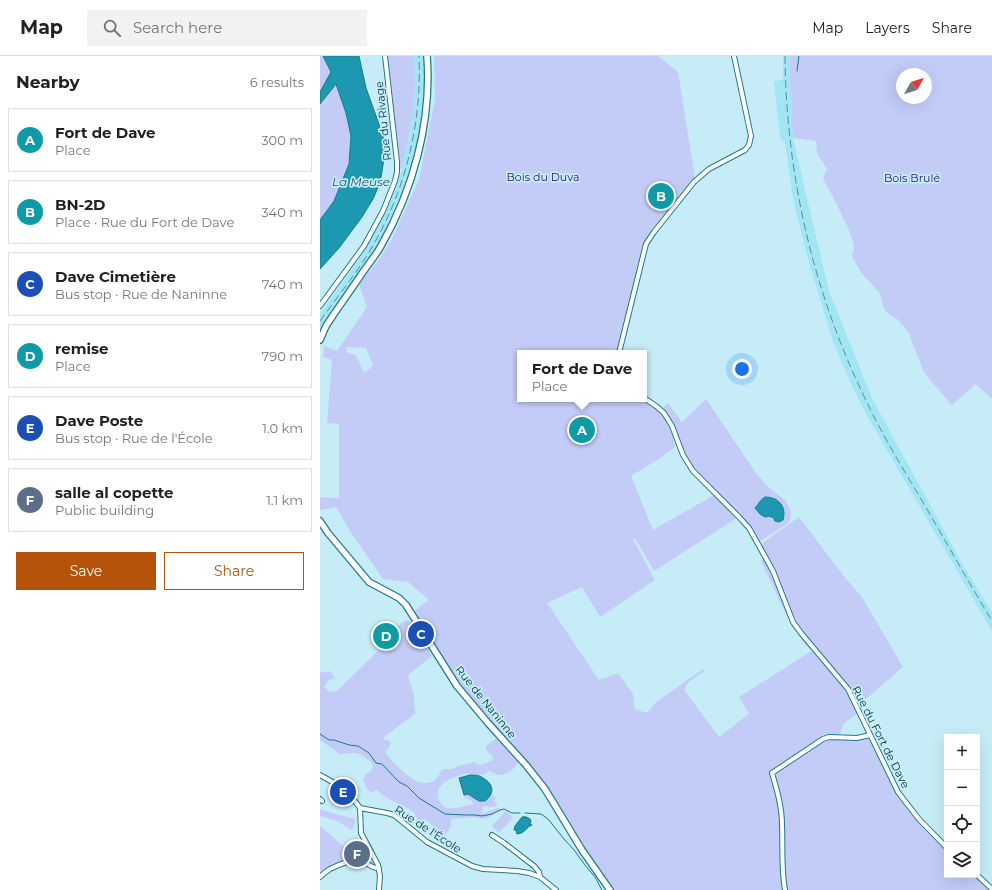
<!DOCTYPE html>
<meta charset="utf-8">
<style>
:root{--surface:#fff;--page:#f2f2f2;--text:#202124;--muted:#757577;--line:#e0e0e0;--accent:#b45309}
body{margin:0;font-family:Montserrat,sans-serif;background:var(--page);color:var(--text)}
.controls{position:absolute;right:12px;bottom:12px;display:grid;overflow:hidden;border-radius:0px;box-shadow:0 4px 16px #0002}
.controls button{width:36px;height:36px;display:grid;place-items:center;padding:0;border:0;border-bottom:1px solid var(--line);background:var(--surface);color:var(--text);font:20px sans-serif}
.compass{position:absolute;left:576px;top:12px;width:36px;height:36px;border-radius:50%;background:var(--surface);box-shadow:0 4px 16px #0002;rotate:51deg}
.you{position:absolute;left:422px;top:313px;width:14px;height:14px;margin:-10px;border:3px solid #fff;border-radius:50%;background:#1a73e8;box-shadow:0 0 0 6px #1a73e833}
.badge{display:grid;place-items:center;width:26px;height:26px;border-radius:50%;background:var(--accent);color:#fff;font-size:13px;font-weight:700}
.pin{position:absolute;translate:-50% -50%;border:2px solid #fff;box-shadow:0 1px 4px #0006}
.popup{position:absolute;left:197px;top:294px;width:130px;height:52px;box-sizing:border-box;display:grid;place-content:center;border-radius:0px;background:var(--surface);filter:drop-shadow(0 1px 3px #0005);font-size:13px;white-space:nowrap;color:var(--muted)}
.popup b{font-size:15px;color:var(--text)}
.popup::after{content:'';position:absolute;left:50%;top:100%;margin-left:-8px;border:8px solid transparent;border-top-color:var(--surface)}
.list{margin:0;padding:0;list-style:none}
h2{display:flex;justify-content:space-between;align-items:center;height:52px;margin:0;padding:0 16px;font-size:17px}
h2 small{font-size:13px;font-weight:400;color:var(--muted)}
.list li{display:grid;grid-template-columns:26px 1fr auto;gap:12px;align-items:center;box-sizing:border-box;height:64px;margin:0 8px 8px;padding:0 8px;border:1px solid var(--line);border-radius:0px}
.list b{display:block;font-size:15px;white-space:nowrap}
.list p{margin:0;font-size:13px;white-space:nowrap;color:var(--muted)}
.list em{font-size:13px;font-style:normal;color:var(--muted)}
.actions{display:flex;gap:8px;padding:12px 16px}
.actions a{flex:1;padding:9px 0;border:1px solid var(--accent);border-radius:0px;text-align:center;font-size:14px;color:var(--accent)}
.actions .main{background:var(--accent);color:#fff}
.icon{flex:none;width:22px;height:22px;fill:none;stroke:currentColor;stroke-width:2;stroke-linecap:round;stroke-linejoin:round}
.map{position:relative;flex:none;width:672px;height:834px;overflow:hidden}
header{display:flex;align-items:center;gap:24px;box-sizing:border-box;height:56px;padding:0 20px;background:var(--surface);border-bottom:1px solid var(--line)}
header strong{font-size:19px}
nav{display:flex;gap:22px;margin-inline-start:auto;font-size:14px}
.search{width:280px;height:36px;background:var(--page);display:flex;align-items:center;gap:10px;box-sizing:border-box;padding:0 14px;border-radius:0px;color:var(--muted);font-size:15px}
main{display:flex}
aside{flex:1;background:var(--surface)}
.map>svg:first-child{display:block}
.built{fill:#a2e6f6}
.green{fill:#c2ccf7;fill-rule:evenodd}
.water{fill:#1c99b0;stroke:#147b8e}
.lines{fill:none;stroke-linecap:round;stroke-linejoin:round}
.stream{stroke:#147b8e;stroke-width:1}
.street-casing{stroke:#1b7a8c;stroke-width:6}
.secondary-casing{stroke:#1b7a8c;stroke-width:8}
.street{stroke:#fff;stroke-width:4}
.secondary{stroke:#fff;stroke-width:5.5}
.rail{stroke:#5d8b95;stroke-width:1;stroke-dasharray:8 4;stroke-linecap:butt}
.labels{text-anchor:middle;dominant-baseline:central;stroke-width:3.5;stroke-linejoin:round;paint-order:stroke}
.street-label{font-size:11px;fill:#00343e;stroke:#c6edf7}
.park-label{font-size:11px;fill:#1f167d;stroke:#c6edf7}
.water-label{font-size:12px;font-style:italic;fill:#1e5c69;stroke:#c6edf7}
</style>
<header>
<strong>Map</strong>
<div class="search"><svg class="icon" aria-label="search" viewBox="0 0 24 24"><circle cx="10" cy="10" r="6"/><path d="M15 15l6 6"/></svg>Search here</div>
<nav><a>Map</a><a>Layers</a><a>Share</a></nav>
</header>
<main>
<aside>
<h2>Nearby<small>6 results</small></h2>
<ul class="list">
<li><span class="badge" style="background:#0f9aa8">A</span><div><b>Fort de Dave</b><p>Place</p></div><em>300 m</em></li>
<li><span class="badge" style="background:#0f9aa8">B</span><div><b>BN-2D</b><p>Place · Rue du Fort de Dave</p></div><em>340 m</em></li>
<li><span class="badge" style="background:#1a4fb4">C</span><div><b>Dave Cimetière</b><p>Bus stop · Rue de Naninne</p></div><em>740 m</em></li>
<li><span class="badge" style="background:#0f9aa8">D</span><div><b>remise</b><p>Place</p></div><em>790 m</em></li>
<li><span class="badge" style="background:#1a4fb4">E</span><div><b>Dave Poste</b><p>Bus stop · Rue de l'École</p></div><em>1.0 km</em></li>
<li><span class="badge" style="background:#5c6f8a">F</span><div><b>salle al copette</b><p>Public building</p></div><em>1.1 km</em></li>
</ul>
<div class="actions"><a class="main">Save</a><a>Share</a></div>
</aside>
<div class="map">
<svg width="672" height="834" viewBox="0 0 672 834">
<rect width="100%" height="100%" fill="#c6edf7"/>
<path class="built" d="M 94,0 L 107,0 L 108,29 L 99,96 L 69,174 L 0,274 L 0,258 L 41,200 L 57,172 L 67,152 L 82,113 L 93,58 L 95,30 Z
M 463,0 L 470,0 L 470,28 L 473,82 L 509,235 L 552,342 L 579,392 L 644,511 L 672,556 L 672,575 L 546,358 L 532,330 L 513,286 L 488,203 L 473,143 L 465,86 L 460,82 L 454,26 L 463,23 Z"/>
<path class="green" d="M 0,0 L 3,0 L 11,16 L 0,36 Z
M 64,0 L 94,0 L 95,30 L 93,58 L 82,113 L 76,111 Z
M 114,0 L 338,0 L 358,16 L 375,122 L 340,164 L 325,187 L 298,297 L 200,297 L 200,343 L 322,343 L 339,355 L 344,362 L 353,380 L 355,391 L 342,401 L 311,420 L 333,474 L 394,439 L 417,462 L 334,515 L 315,482 L 313,483 L 335,524 L 280,561 L 262,531 L 227,547 L 279,624 L 298,617 L 313,638 L 315,653 L 327,657 L 335,647 L 383,613 L 385,615 C 378,620 364,626 365,635 L 399,681 L 429,658 L 419,641 L 493,594 L 527,634 L 538,657 L 524,667 L 519,680 L 510,679 L 500,682 L 457,713 L 455,714 L 452,713 L 452,717 L 503,683 L 534,683 L 550,679 L 574,728 L 598,762 L 627,792 L 627,819 L 657,819 L 672,834 L 465,834 L 462,833 L 462,834 L 294,834 L 269,799 L 228,731 L 207,706 L 144,633 C 125,609 110,582 93,556 L 109,544 L 88,526 L 63,523 L 30,475 L 16,451 L 0,454 L 0,441 L 19,442 L 19,368 L 7,367 L 12,304 L 3,301 L 4,290 L 17,295 L 47,251 L 39,229 L 60,202 L 72,183 L 99,123 L 115,43 ZM 26,291 L 46,292 L 53,310 L 44,317 L 36,299 L 27,297 Z
M 470,0 L 672,0 L 672,343 L 656,328 L 632,349 L 609,323 L 603,314 L 589,278 L 583,269 L 577,263 L 569,258 L 564,253 L 560,237 L 543,219 L 533,203 L 532,198 L 534,193 L 533,186 L 529,174 L 516,147 L 503,122 L 507,113 L 497,97 L 496,85 L 473,82 L 470,28 ZM 582,18 L 606,18 L 606,42 L 582,42 Z
M 16,27 L 26,57 L 31,79 L 29,108 L 14,145 L 0,164 L 0,48 Z
M 386,343 L 434,414 L 446,429 L 466,445 L 471,456 L 470,464 L 467,468 L 442,484 L 439,485 L 438,484 L 431,473 L 375,414 C 362,394 356,371 342,353 L 348,347 L 362,366 ZM 451,441 L 462,448 L 453,462 L 450,460 L 445,460 L 440,458 L 435,452 L 439,448 Z
M 479,461 L 523,519 L 542,541 L 583,611 L 538,650 L 529,632 L 483,577 L 473,561 L 453,513 L 442,491 L 442,489 L 444,486 Z
M 445,503 L 479,577 L 490,592 L 489,593 L 472,571 L 441,505 Z
M 86,564 L 92,567 L 112,600 L 88,619 L 94,639 L 95,658 L 65,680 L 63,682 L 64,684 L 68,684 L 71,687 L 69,692 L 65,696 C 75,708 99,738 116,723 C 119,720 120,716 123,713 L 133,713 L 138,710 L 154,706 L 160,709 L 171,705 L 173,703 L 173,701 L 166,694 L 166,691 C 169,687 174,683 179,682 L 198,703 L 199,705 C 193,714 189,719 177,719 C 165,711 170,718 161,719 C 156,719 151,717 145,718 C 134,720 112,729 119,744 C 120,748 124,751 128,752 C 136,753 145,750 153,748 L 152,745 L 145,742 L 143,739 L 145,735 L 168,744 L 172,740 L 175,740 L 176,742 L 174,745 L 177,748 L 177,750 L 170,751 L 165,750 L 162,751 L 163,754 L 162,757 L 164,757 L 178,752 L 180,752 L 180,755 L 170,761 L 162,763 L 154,761 L 131,763 C 132,771 128,776 123,782 L 109,766 L 104,763 L 99,765 C 97,762 96,759 93,756 C 83,747 66,745 57,734 L 51,737 C 46,733 46,729 43,724 C 44,720 47,716 51,715 L 53,711 L 52,707 L 40,698 L 33,697 L 20,698 L 0,684 L 0,614 L 2,617 L 10,615 L 15,622 L 9,624 L 4,631 L 10,636 L 17,635 L 62,591 L 68,587 L 64,580 Z
M 0,753 L 19,759 L 36,763 L 32,774 L 17,765 L 0,760 Z
M 186,755 L 193,762 L 179,777 L 172,770 Z
M 0,770 L 28,794 L 26,799 L 29,804 L 0,818 Z"/>
<path class="water" d="M 3,0 L 39,0 L 46,32 L 64,82 L 66,91 L 60,127 L 53,143 L 42,161 L 19,192 L 0,213 L 0,164 L 14,145 L 29,108 L 31,80 L 26,57 L 16,28 L 0,48 L 0,36 L 11,16 Z
M 445,441 C 458,441 467,450 463,464 L 459,466 L 455,465 C 453,460 450,460 445,461 L 440,458 L 435,452 C 439,448 440,444 445,441 Z
M 150,719 C 155,719 159,719 163,722 C 174,728 175,738 165,745 L 159,745 L 148,738 L 144,739 L 139,722 Z
M 202,761 C 206,760 209,762 211,764 L 210,768 L 212,769 C 206,771 206,777 197,778 L 196,774 L 194,774 L 195,770 Z"/>
<g class="lines">
<path class="stream" d="M 477,15 L 479,0
M 0,678 L 9,684 L 14,684 L 29,689 L 38,690 L 49,697 L 56,707 L 62,708 L 79,726 L 87,730 L 99,742 L 125,758 L 146,759 L 155,759 L 162,760 L 172,758 L 180,754 L 184,753 L 192,757 L 200,757
M 205,757 L 221,758 L 228,763 L 244,783 L 254,794 L 265,809 L 275,821 L 282,834"/>
<g class="street-casing">
<path id="street" d="M 0,250 L 44,190 L 63,155 L 75,125 L 77,116 L 77,106 L 65,0
M 299,297 L 326,188 L 334,176 L 374,126 L 389,113 L 425,94 L 429,89 L 431,80 L 414,0
M 324,342 L 336,350 L 344,357 L 352,370 L 363,399 L 373,415 L 419,461 L 429,472 L 438,488 L 453,515 L 473,566 L 481,577 L 528,633 L 578,736 L 598,762 L 627,792
M 0,719 C 17,728 29,736 40,752 L 67,757 L 74,759 L 107,786 L 152,810 L 163,813 L 197,815 L 209,817 L 220,821 L 236,834
M 0,743 L 2,745
M 40,752 L 41,777 L 58,809 L 60,820 L 59,834
M 172,779 L 184,787 L 214,810 L 219,816 L 220,821
M 657,819 L 672,833
M 0,821 C 3,818 7,815 10,813 C 18,809 34,802 42,805 C 48,807 52,813 59,812
M 465,834 C 461,812 463,791 462,769 C 462,751 457,734 452,717 L 503,683 L 509,681 L 537,682 L 550,679"/>
</g>
<g class="secondary-casing">
<path id="secondary" d="M 0,284 L 6,270 L 12,261 C 22,246 33,231 43,216 C 49,207 56,199 61,190 C 93,134 112,66 107,0
M 0,465 L 8,477 L 49,526 L 79,542 L 86,549 L 137,630 L 168,667 L 206,709 L 225,733 L 262,794 L 290,834"/>
</g>
<use href="#street" class="street"/>
<use href="#secondary" class="secondary"/>
<path class="rail" d="M 465,0 C 466,116 492,231 542,336 C 559,373 580,408 601,443 C 625,484 648,525 672,565
M 0,265 C 15,244 32,223 46,201 C 84,141 102,71 99,0"/>
</g>
<g class="labels">
<g class="street-label">
<text transform="translate(63 65) rotate(-96)">Rue du Rivage</text>
<text transform="translate(166 646) rotate(51)">Rue de Naninne</text>
<text transform="translate(561 681) rotate(63)">Rue du Fort de Dave</text>
<text transform="translate(108 773) rotate(33)">Rue de l'École</text>
</g>
<g class="park-label">
<text x="223" y="121">Bois du Duva</text>
<text x="592" y="122">Bois Brulé</text>
</g>
<g class="water-label">
<text x="41" y="125">La Meuse</text>
</g>
</g>
</svg>
<div class="controls">
<button>+</button>
<button>−</button>
<button><svg class="icon" aria-label="locate" viewBox="0 0 24 24"><circle cx="12" cy="12" r="6"/><path d="M12 2v4M12 18v4M2 12h4M18 12h4"/></svg></button>
<button><svg class="icon" aria-label="layers" viewBox="0 0 24 24"><path d="M12 4l9 5-9 5-9-5zM3 14l9 5 9-5"/></svg></button>
</div>
<svg class="compass" viewBox="-18 -18 36 36"><path d="M0-13l5 13h-10z" fill="#e53935"/><path d="M0 13l5-13h-10z" fill="#757577"/></svg>
<div class="you"></div>
<div class="pin badge" style="left:262px;top:374px;background:#0f9aa8">A</div>
<div class="popup"><b>Fort de Dave</b>Place</div>
<div class="pin badge" style="left:341px;top:140px;background:#0f9aa8">B</div>
<div class="pin badge" style="left:101px;top:578px;background:#1a4fb4">C</div>
<div class="pin badge" style="left:66px;top:580px;background:#0f9aa8">D</div>
<div class="pin badge" style="left:23px;top:736px;background:#1a4fb4">E</div>
<div class="pin badge" style="left:37px;top:798px;background:#5c6f8a">F</div>
</div>
</main>
